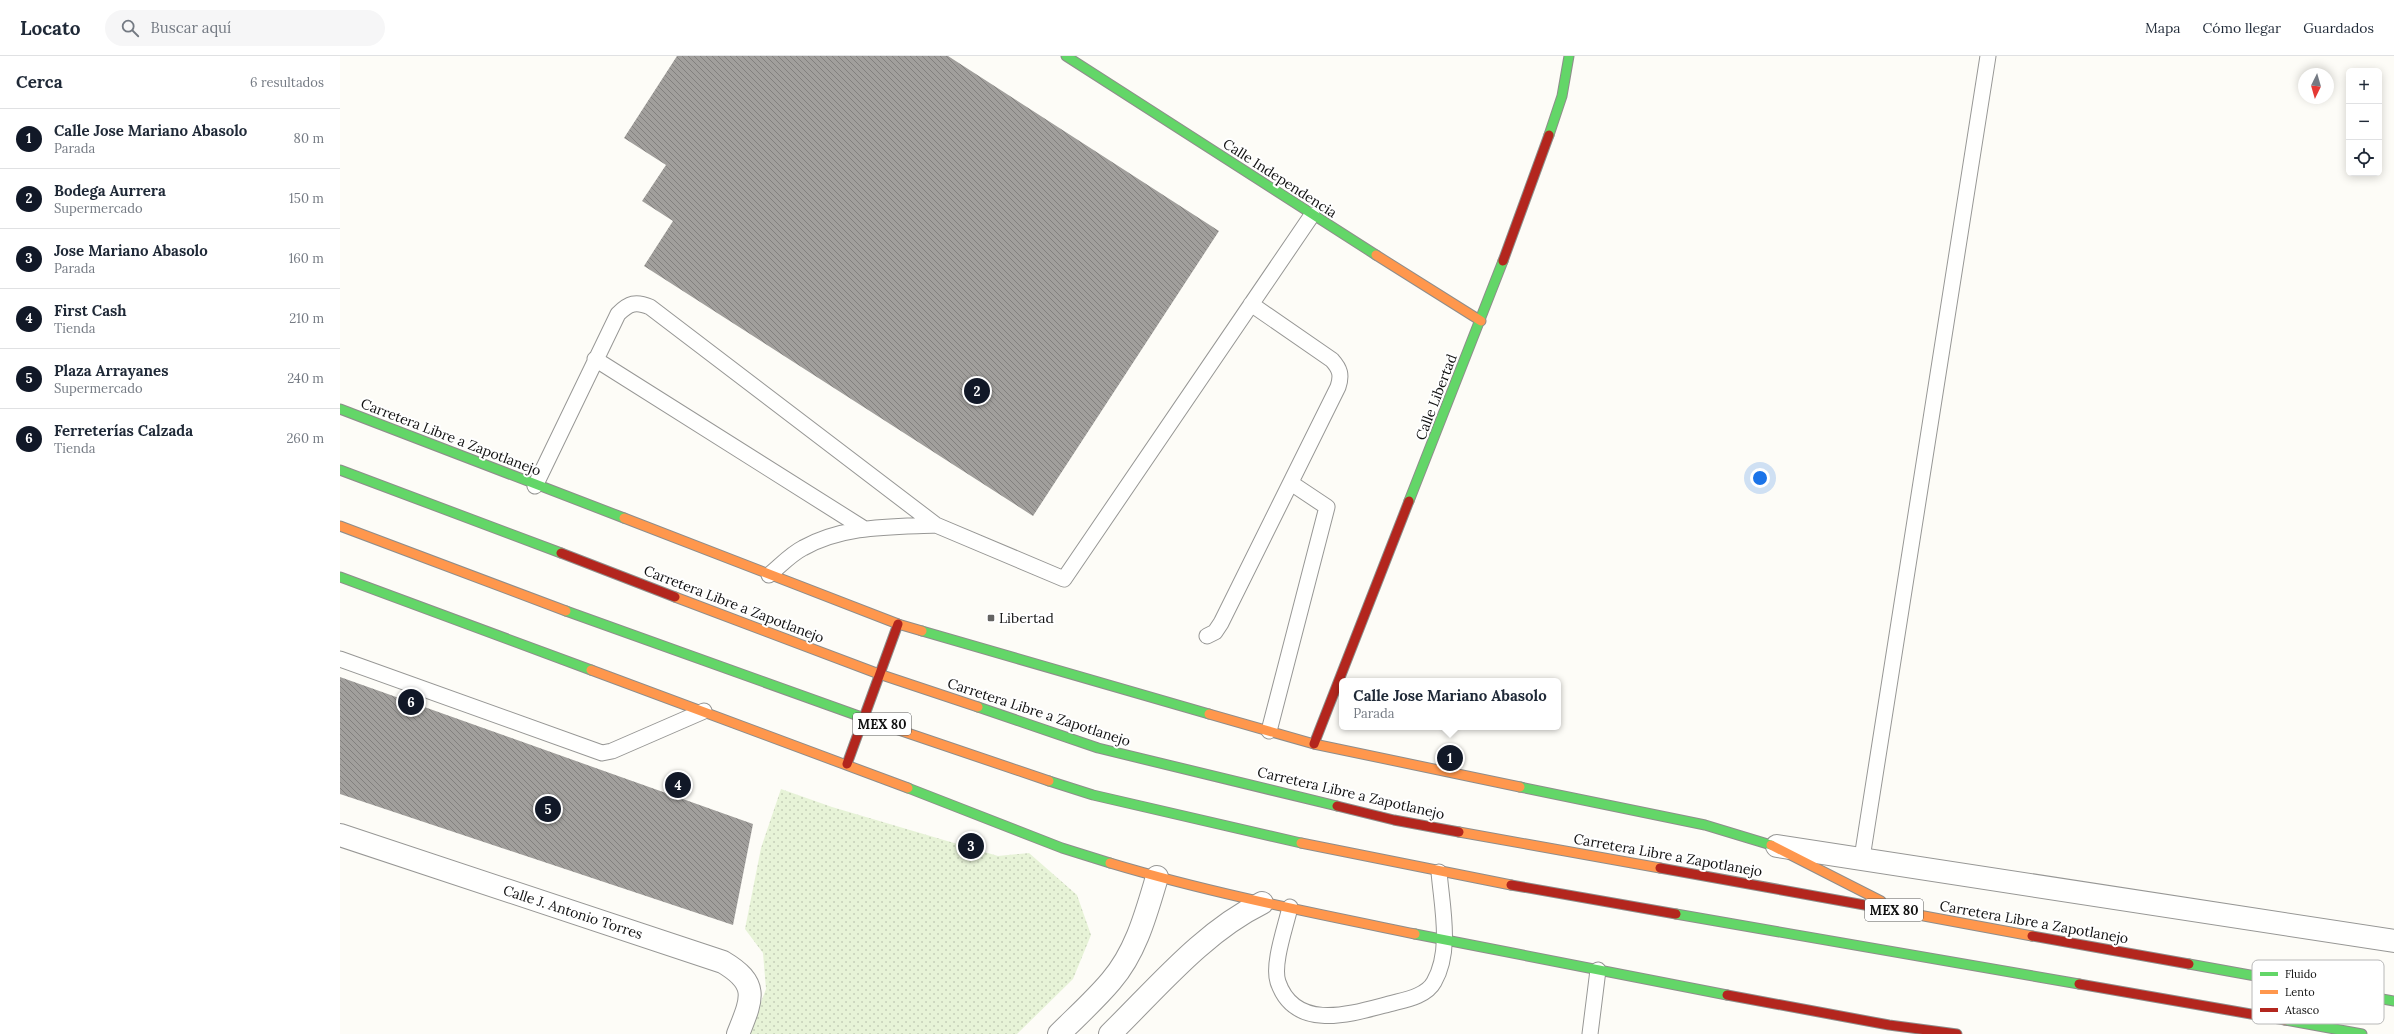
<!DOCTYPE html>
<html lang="es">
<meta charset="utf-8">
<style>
:root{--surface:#fff;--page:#f6f6f7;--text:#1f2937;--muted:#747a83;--line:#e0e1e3;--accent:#111827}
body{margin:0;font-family:Lora,serif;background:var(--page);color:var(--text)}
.controls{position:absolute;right:12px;top:12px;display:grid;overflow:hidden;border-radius:6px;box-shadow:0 2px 10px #0003}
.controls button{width:36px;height:36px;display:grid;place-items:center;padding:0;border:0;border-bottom:1px solid var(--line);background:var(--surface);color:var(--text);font:20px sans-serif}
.compass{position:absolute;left:1958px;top:12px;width:36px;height:36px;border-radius:50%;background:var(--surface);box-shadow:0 2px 10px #0003;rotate:185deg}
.you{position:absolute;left:1420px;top:422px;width:14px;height:14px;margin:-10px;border:3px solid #fff;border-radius:50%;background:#1a73e8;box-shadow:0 0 0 6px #1a73e833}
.badge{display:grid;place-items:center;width:26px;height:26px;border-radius:50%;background:var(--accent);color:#fff;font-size:13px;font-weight:700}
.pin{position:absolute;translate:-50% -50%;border:2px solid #fff;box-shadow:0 1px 4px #0006}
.popup{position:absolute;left:999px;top:622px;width:222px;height:52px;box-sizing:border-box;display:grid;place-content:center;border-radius:6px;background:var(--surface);filter:drop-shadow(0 1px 3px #0005);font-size:13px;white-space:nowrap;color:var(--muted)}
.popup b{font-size:15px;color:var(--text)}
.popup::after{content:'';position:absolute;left:50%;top:100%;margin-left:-8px;border:8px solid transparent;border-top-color:var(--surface)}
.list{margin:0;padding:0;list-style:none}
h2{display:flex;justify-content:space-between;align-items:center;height:52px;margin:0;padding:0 16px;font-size:17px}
h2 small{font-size:13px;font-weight:400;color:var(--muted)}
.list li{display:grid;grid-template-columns:26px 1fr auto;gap:12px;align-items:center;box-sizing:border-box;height:60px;padding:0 16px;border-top:1px solid var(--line)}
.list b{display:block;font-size:15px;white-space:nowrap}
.list p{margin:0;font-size:13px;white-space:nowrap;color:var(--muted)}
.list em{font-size:13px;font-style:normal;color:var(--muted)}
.icon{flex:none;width:22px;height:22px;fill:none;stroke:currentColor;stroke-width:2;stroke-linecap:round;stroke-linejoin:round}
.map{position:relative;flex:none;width:2054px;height:978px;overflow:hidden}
header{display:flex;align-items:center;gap:24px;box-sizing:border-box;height:56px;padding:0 20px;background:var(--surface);border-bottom:1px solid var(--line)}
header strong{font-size:19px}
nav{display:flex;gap:22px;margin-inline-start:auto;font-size:14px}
.search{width:280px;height:36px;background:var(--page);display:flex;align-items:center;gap:10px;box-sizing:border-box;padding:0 14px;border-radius:22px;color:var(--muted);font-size:15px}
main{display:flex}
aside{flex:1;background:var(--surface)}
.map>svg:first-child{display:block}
.grass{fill:url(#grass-dots)}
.building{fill:url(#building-back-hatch)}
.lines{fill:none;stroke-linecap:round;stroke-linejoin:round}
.lane-casing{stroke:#979795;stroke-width:17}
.street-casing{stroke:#979795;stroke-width:24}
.fast-casing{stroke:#8e8d8b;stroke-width:11}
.slow-casing{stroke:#8e8d8b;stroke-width:11}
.jam-casing{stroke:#8e8d8b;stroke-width:11}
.lane{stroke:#fffffe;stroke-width:15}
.street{stroke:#fffffe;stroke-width:22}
.fast{stroke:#63d668;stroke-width:9}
.slow{stroke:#ff974d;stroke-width:9}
.jam{stroke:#b3261e;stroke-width:9}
.poi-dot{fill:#646362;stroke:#fff;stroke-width:1.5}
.labels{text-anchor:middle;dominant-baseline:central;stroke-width:4;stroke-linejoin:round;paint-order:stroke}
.shield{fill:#fff;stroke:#585858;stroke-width:1}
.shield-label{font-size:13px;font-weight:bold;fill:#111}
.street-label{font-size:14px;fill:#111;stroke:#fff}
.poi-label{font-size:14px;fill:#111;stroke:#fff;text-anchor:start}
.key{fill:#fff;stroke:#b8b8b8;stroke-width:1}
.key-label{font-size:11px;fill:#111}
</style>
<header>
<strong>Locato</strong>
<div class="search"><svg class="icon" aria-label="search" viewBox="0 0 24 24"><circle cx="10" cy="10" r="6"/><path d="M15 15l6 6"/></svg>Buscar aquí</div>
<nav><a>Mapa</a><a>Cómo llegar</a><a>Guardados</a></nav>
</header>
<main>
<aside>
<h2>Cerca<small>6 resultados</small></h2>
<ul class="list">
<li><span class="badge">1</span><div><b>Calle Jose Mariano Abasolo</b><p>Parada</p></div><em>80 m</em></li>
<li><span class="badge">2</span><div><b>Bodega Aurrera</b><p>Supermercado</p></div><em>150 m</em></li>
<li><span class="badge">3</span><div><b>Jose Mariano Abasolo</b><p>Parada</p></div><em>160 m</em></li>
<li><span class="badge">4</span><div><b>First Cash</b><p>Tienda</p></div><em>210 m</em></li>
<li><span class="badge">5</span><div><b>Plaza Arrayanes</b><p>Supermercado</p></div><em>240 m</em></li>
<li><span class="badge">6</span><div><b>Ferreterías Calzada</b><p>Tienda</p></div><em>260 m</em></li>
</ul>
</aside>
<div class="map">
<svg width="2054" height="978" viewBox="0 0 2054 978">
<defs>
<pattern id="grass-dots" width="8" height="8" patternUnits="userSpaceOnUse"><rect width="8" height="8" fill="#e7f3d7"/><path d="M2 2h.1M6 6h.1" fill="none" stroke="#c5cfb8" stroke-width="1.8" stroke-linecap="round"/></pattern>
<pattern id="building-back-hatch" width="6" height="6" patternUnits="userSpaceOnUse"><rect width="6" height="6" fill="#a19f9c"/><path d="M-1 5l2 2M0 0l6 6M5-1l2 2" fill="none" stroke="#82807e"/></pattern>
</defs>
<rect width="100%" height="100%" fill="#fdfcf7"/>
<path class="grass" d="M 441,733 L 492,751 L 658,800 L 689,797 L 737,839 L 751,879 L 733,923 L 677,978 L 409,978 L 426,933 L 423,897 L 405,873 L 421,792 Z"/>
<path class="building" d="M 337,0 L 608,0 L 879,175 L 693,460 L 304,210 L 333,165 L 302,145 L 326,109 L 284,82 Z
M 0,621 L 413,768 L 393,869 L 0,738 Z"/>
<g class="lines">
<g class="lane-casing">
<path id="lane" d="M 255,303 L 523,472
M 195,430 L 278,258 C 289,247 296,245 310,251 L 596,469 L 724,523 L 972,159
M 429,519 C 440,510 451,498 463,492 C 504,469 551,471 596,469
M 867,580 L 875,576 L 881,567 L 998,331 C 1002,319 1000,313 992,304 L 911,248
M 0,603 L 262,697 L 272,695 L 364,655
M 929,675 L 987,451 L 951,427
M 1522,802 L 1648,0
M 950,851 C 946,870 932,908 938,926 C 955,976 1011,958 1049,948 C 1063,944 1086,941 1094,926 C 1112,895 1102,851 1099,816
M 1250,978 L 1258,914"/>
</g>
<g class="street-casing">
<path id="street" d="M 0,779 L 383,906 C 420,928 412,943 398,978
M 1437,790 L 2054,885
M 719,978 C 736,961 755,944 771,925 C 796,896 806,858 817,821
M 770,978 C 817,932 863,876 922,847"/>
</g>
<g class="fast-casing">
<path id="fast" d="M 726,0 L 1036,199
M 1209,79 L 1222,40 L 1229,0
M 0,353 L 284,462
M 0,414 L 221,497
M 1069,445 L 1163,205
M 0,521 L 251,614
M 226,555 L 541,668
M 582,575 L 869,658
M 638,651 L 758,692 L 997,750
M 709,725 L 753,739 L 961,787
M 1180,731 L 1365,769 L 1431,789
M 568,732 L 722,792 L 770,807
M 1336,858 L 1739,928
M 1075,878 L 1387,939
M 1849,908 L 2054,945
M 1945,964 L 2022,978"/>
</g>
<g class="slow-casing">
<path id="slow" d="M 1036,199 L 1141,265
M 284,462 L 558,568 L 582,575
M 0,470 L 226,555
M 335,541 L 539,618 L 638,651
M 251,614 L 568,732
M 869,658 L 974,688 L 1180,731
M 541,668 L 709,725
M 1119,776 L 1320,812
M 961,787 L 1171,829
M 1431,789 L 1541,845
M 770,807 C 870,837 973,857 1075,878
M 1530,850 L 1692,880"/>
</g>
<g class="jam-casing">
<path id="jam" d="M 1163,205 L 1209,79
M 221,497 L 335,541
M 974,688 L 1069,445
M 507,708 L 558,568
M 997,750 L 1054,764 L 1119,776
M 1320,812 L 1530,850
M 1171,829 L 1336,858
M 1692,880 L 1849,908
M 1739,928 L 1945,964
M 1387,939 L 1549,969 L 1617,978"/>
</g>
<use href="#lane" class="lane"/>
<use href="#street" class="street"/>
<use href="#fast" class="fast"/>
<use href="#slow" class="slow"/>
<use href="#jam" class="jam"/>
</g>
<rect class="poi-dot" x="647" y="558" width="8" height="8" rx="2"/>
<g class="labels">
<g class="shield">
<rect x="513" y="657" width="58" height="22" rx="3"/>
<rect x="1525" y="843" width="58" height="22" rx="3"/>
</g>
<g class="shield-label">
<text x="542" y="668">MEX 80</text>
<text x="1554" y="854">MEX 80</text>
</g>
<g class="street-label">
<text transform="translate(940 122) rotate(33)">Calle Independencia</text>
<text transform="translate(1096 341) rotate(-69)">Calle Libertad</text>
<text transform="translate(111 381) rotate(21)">Carretera Libre a Zapotlanejo</text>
<text transform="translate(394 548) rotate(21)">Carretera Libre a Zapotlanejo</text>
<text transform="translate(699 656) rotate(18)">Carretera Libre a Zapotlanejo</text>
<text transform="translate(1011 737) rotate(13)">Carretera Libre a Zapotlanejo</text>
<text transform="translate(1328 799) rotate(10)">Carretera Libre a Zapotlanejo</text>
<text transform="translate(233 856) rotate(18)">Calle J. Antonio Torres</text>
<text transform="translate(1694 866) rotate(10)">Carretera Libre a Zapotlanejo</text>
</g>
<g class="poi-label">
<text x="659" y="562">Libertad</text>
</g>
</g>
<rect x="1912" y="904" width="132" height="64" rx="6" class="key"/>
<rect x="1920" y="916" width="18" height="4" fill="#63d668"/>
<rect x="1920" y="934" width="18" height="4" fill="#ff974d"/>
<rect x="1920" y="952" width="18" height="4" fill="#b3261e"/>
<g class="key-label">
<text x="1945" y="922">Fluido</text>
<text x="1945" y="940">Lento</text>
<text x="1945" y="958">Atasco</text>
</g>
</svg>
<div class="controls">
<button>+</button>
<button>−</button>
<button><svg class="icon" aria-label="locate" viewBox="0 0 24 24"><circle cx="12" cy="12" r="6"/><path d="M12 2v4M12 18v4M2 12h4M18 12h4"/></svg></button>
</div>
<svg class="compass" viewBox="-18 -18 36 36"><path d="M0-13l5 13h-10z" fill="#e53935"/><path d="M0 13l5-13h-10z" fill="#747a83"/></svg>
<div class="you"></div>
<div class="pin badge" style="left:1110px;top:702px">1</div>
<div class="popup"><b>Calle Jose Mariano Abasolo</b>Parada</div>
<div class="pin badge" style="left:637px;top:335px">2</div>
<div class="pin badge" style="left:631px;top:790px">3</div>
<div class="pin badge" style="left:338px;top:729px">4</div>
<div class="pin badge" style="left:208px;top:753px">5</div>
<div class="pin badge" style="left:71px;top:646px">6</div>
</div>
</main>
